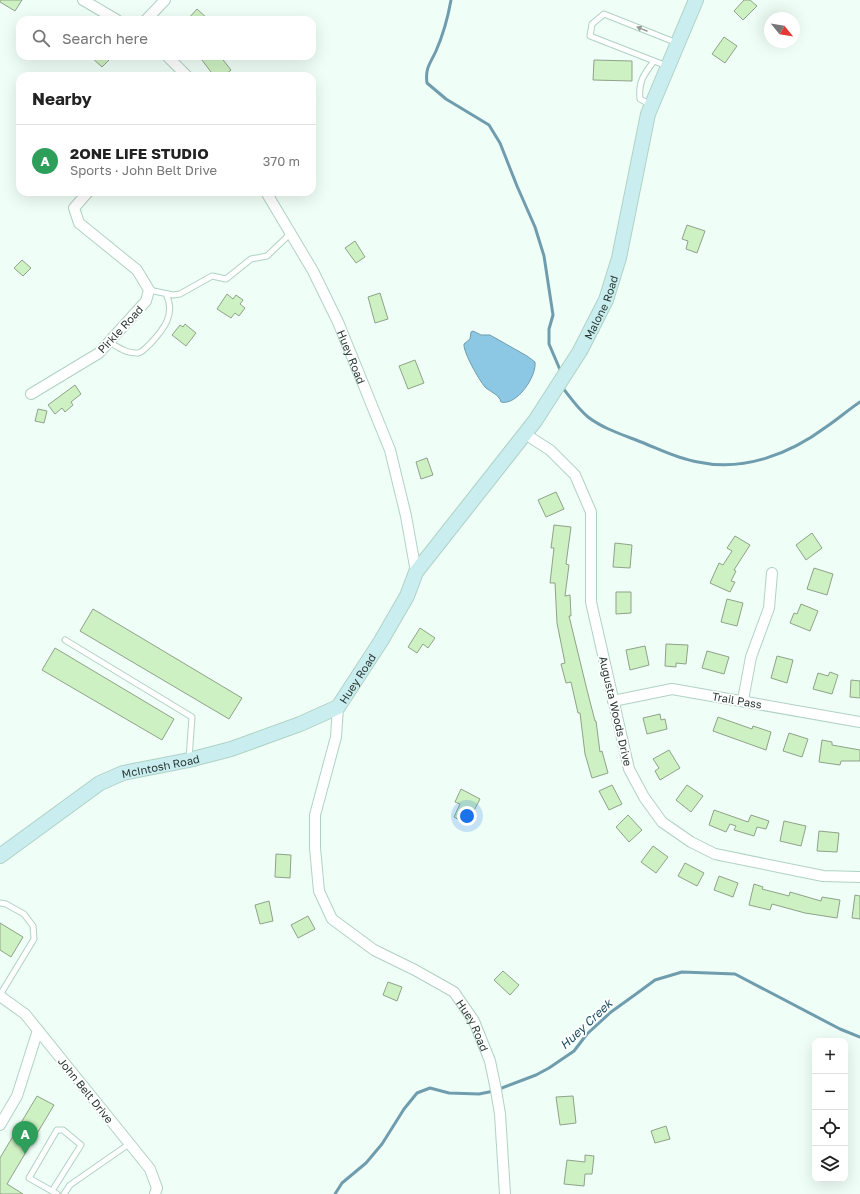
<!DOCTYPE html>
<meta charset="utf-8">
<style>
:root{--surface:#fff;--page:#f2f2f2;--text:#222;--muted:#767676;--line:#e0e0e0;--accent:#ea580c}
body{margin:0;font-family:"Golos Text",sans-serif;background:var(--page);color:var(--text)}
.controls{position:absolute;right:12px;bottom:12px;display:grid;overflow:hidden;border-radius:8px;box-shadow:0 4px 16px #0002}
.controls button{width:36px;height:36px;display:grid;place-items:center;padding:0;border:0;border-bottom:1px solid var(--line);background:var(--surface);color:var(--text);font:20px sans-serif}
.compass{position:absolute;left:764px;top:12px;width:36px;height:36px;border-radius:50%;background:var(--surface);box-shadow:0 4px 16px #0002;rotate:120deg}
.you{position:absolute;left:467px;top:816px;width:14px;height:14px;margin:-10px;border:3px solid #fff;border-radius:50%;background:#1a73e8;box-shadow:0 0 0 6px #1a73e833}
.badge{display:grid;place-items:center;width:26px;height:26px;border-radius:50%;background:var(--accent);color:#fff;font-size:13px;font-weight:700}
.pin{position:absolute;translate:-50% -33px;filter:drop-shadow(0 1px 2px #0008)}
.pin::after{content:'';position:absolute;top:21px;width:14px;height:12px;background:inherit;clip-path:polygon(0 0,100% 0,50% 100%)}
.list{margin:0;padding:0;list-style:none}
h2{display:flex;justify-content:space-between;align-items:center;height:52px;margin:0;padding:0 16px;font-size:17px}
h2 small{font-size:13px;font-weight:400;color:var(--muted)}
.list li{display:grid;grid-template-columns:26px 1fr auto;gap:12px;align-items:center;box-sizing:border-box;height:72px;padding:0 16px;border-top:1px solid var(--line)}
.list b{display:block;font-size:15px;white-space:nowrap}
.list p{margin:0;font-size:13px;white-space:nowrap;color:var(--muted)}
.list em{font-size:13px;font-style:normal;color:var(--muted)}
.icon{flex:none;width:22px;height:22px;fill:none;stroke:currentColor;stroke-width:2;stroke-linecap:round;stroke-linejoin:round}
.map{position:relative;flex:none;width:860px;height:1194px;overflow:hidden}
.search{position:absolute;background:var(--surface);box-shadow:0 4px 16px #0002;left:16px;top:16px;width:300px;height:44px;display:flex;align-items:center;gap:10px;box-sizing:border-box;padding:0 14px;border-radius:12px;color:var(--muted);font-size:15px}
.panel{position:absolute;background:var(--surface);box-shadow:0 4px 16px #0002;left:16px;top:72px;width:300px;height:124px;border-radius:12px}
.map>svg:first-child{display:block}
.water{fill:#8cc8e3;stroke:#6f9dae}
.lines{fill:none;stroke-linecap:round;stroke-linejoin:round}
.stream{stroke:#6f9dae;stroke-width:3}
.building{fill:#cdf1c2;stroke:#8fa389}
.lane-casing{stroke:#afd2c4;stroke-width:7}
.street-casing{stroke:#afd2c4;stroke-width:12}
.secondary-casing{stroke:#afd2c4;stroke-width:16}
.lane{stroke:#fff;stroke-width:5}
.street{stroke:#fff;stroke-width:10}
.secondary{stroke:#caeef0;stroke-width:14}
.oneway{fill:#949c99}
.labels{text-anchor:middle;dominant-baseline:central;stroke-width:3.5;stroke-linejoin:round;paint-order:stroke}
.street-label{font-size:11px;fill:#2a3933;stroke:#fff}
.water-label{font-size:12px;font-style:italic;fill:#1d4d61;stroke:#fff}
</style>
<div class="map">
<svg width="860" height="1194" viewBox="0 0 860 1194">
<rect width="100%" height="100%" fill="#f0fef8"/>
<path class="water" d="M 473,331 L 481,335 L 490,335 L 527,356 L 535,362 C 537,376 517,406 501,402 C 499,394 490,392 485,387 C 479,380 463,352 464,344 L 470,339 L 471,332 Z"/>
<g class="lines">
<path class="stream" d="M 451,0 C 448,17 443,35 436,51 C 430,64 425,68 427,83 L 446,99 L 489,125 L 500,143 L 517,186 L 535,227 L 544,256 L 553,315 L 549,329 L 549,344 L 561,372
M 562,387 C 570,397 578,409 588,417 C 605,430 627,436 646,444 C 663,451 679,459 698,462 C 743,472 790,454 826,427 C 838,419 848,410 860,402
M 335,1194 L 342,1183 L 366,1163 L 382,1144 L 404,1109 L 417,1093 L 430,1088 L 449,1093 L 479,1094 L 494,1091 L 536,1075 L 549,1068 L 574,1051 L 587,1034 L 611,1012 L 636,994 L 655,980 L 682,972 L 735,974 L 840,1029 L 860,1037"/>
</g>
<path class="building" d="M 0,0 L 22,0 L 15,11 L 0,2 Z
M 744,0 L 750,0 L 757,6 L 743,20 L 734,11 Z
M 197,9 L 209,20 L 187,20 Z
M 724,37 L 737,46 L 725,63 L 712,54 Z
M 90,56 L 113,56 L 102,67 Z
M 208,56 L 220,56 L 231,70 L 224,76 L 214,76 L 202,60 Z
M 594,60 L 632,61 L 632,81 L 593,80 Z
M 687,225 L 705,231 L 697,253 L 686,249 L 688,241 L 682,239 Z
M 355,241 L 365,257 L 356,263 L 345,248 Z
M 22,260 L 31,268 L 23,276 L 14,268 Z
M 380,293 L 388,319 L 375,323 L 368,297 Z
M 227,294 L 233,299 L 236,295 L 243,300 L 240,304 L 245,308 L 239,316 L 235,313 L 231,318 L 217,309 Z
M 185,324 L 196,333 L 186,346 L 172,335 L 180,325 L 183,327 Z
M 415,360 L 424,383 L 408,389 L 399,366 Z
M 75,385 L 81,394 L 71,402 L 73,405 L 65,412 L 62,408 L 55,414 L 48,405 Z
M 38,409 L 47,411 L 44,423 L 35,421 Z
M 427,458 L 433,475 L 421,479 L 416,462 Z
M 556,492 L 564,509 L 546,517 L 538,500 Z
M 554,525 L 571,527 L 566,564 L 569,565 L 565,596 L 570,595 L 571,616 L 569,616 L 587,690 L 595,721 L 596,721 L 600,752 L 602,751 L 608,773 L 592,778 L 585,754 L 580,713 L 578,713 L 571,682 L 566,683 L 561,664 L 565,663 L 557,623 L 555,583 L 550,583 L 554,548 L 551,548 Z
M 812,533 L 822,548 L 806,560 L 796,545 Z
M 735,536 L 750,545 L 734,570 L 736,571 L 731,581 L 735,582 L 730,592 L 710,583 L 719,563 L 723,565 L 732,551 L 727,548 Z
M 615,543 L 632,545 L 630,568 L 613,567 Z
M 814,568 L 833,574 L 827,595 L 807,589 Z
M 616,592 L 631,592 L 631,613 L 616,614 Z
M 727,599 L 743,603 L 737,626 L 721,622 Z
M 801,604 L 818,611 L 810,631 L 790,623 L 794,613 L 797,614 Z
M 93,609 L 242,698 L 229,719 L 80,631 Z
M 420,628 L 435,638 L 428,648 L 423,644 L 417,653 L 408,647 Z
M 666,644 L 688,645 L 686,664 L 676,663 L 676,667 L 665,666 Z
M 645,646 L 649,665 L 630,670 L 626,650 Z
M 55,648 L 174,719 L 162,740 L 42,670 Z
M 707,651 L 729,657 L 724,674 L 702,668 Z
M 777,656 L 793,660 L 787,683 L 771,678 Z
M 830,672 L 838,675 L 832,694 L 813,689 L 818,673 L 828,676 Z
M 851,680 L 860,681 L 860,698 L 850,697 Z
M 660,714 L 661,720 L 665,719 L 667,729 L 647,734 L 643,718 Z
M 718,717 L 752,729 L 753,726 L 771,732 L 766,750 L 713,731 Z
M 789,733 L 808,739 L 802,757 L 783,751 Z
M 822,740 L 832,742 L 832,745 L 860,750 L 860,761 L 841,761 L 840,765 L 819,762 Z
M 669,750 L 680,768 L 660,780 L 655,771 L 659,768 L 653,759 Z
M 612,785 L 622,804 L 609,810 L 599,791 Z
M 687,785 L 703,796 L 691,812 L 676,800 Z
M 461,789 L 480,799 L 467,824 L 454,817 L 460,804 L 455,802 Z
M 714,810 L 748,822 L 751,815 L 769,821 L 766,829 L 757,827 L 754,836 L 734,830 L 736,826 L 730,824 L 726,832 L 709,825 Z
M 628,815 L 642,830 L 629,842 L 616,827 Z
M 784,821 L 806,826 L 801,846 L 780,841 Z
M 819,831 L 839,833 L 837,852 L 817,851 Z
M 653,846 L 668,857 L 656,873 L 641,862 Z
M 276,854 L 291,855 L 290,878 L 275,877 Z
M 685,863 L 704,873 L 697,886 L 678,876 Z
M 719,876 L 738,883 L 733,897 L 714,890 Z
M 754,884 L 763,887 L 762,889 L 789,896 L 790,892 L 821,901 L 822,897 L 840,900 L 837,918 L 805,913 L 772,904 L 770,910 L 749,905 Z
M 855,895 L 860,896 L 860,919 L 852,918 Z
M 269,901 L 273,921 L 260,924 L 255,905 Z
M 308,916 L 315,929 L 298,938 L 291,925 Z
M 0,923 L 23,937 L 11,957 L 0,950 Z
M 503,971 L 519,985 L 510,995 L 494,980 Z
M 388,982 L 402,987 L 397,1001 L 383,995 Z
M 37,1096 L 54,1105 L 7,1184 L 23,1194 L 0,1194 L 0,1158 Z
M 573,1096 L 576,1123 L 560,1125 L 556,1097 Z
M 666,1126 L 670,1139 L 655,1143 L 651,1131 Z
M 585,1155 L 594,1156 L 592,1174 L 585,1174 L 584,1186 L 564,1184 L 567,1160 L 585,1162 Z"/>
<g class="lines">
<g class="lane-casing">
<path id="lane" d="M 667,66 L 590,36 L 592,24 L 604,14 L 677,43
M 651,105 L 640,99 C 638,82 644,74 654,61
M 149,290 L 173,295 L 180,294 L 212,276 L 226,279 L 251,259 L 267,256 L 291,233
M 109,342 C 118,347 127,354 138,353 C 143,352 146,347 150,344 C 164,329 176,314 166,294
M 65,640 L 192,717 L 189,759
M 0,903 L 6,904 L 24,914 L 33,926 L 34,939 L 0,995
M 52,1191 L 81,1145 L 63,1130 L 57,1130 L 29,1178 L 57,1194
M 64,1194 L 70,1185 L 129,1144"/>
</g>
<g class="street-casing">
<g id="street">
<path d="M 83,0 L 117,20"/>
<path d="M 146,20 L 165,0"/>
<path d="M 167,56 L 187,76"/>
<path id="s1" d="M 266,192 L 313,271 L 338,322 L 390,450 L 406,516 L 416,572"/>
<path d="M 31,394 L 99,353 L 146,301 L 149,290 L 137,270 L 79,223 L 74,208 L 88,192"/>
<path d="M 525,434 L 550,450 L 575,475 L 591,512 L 591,602 L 629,769 L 644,797 L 662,822 L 691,842 L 715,854 L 823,876 L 860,877"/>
<path d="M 743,700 L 751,657 L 769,608 L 772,573"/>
<path d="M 613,701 L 672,689 L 860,722"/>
<path id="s2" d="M 338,707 L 336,737 L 315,815 L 315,848 L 319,891 L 332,919 L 374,950 L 415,970 L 454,992 L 474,1021 L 490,1061 L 496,1090 L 500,1114 L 505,1194"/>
<path d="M 0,996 L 25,1014 L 150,1169 L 157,1188 L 155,1194"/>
<path d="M 0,1125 L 17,1096 L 38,1030"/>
</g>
</g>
<g class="secondary-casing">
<g id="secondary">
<path id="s3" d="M 0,856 L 100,783 L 123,773 L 189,760 L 231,749 L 300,724 L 338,707 L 381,641 L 407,596 L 416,572 L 535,421 L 580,351 L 606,300 L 619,258 L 648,114 L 696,0"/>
</g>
</g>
<use href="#lane" class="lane"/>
<use href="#street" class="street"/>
<use href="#secondary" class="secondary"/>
</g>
<defs><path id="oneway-solid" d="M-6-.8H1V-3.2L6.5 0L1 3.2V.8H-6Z"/></defs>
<use class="oneway" href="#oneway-solid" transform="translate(642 29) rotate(-158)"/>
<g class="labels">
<g class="street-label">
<text stroke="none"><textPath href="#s3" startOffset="855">Malone Road</textPath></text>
<text transform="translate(120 329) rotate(-47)">Pirkle Road</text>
<text stroke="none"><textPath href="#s1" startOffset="186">Huey Road</textPath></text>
<text stroke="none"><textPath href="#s3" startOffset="409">Huey Road</textPath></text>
<text transform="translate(737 700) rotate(10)">Trail Pass</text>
<text transform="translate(616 711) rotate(77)">Augusta Woods Drive</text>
<text stroke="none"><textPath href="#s3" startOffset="187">McIntosh Road</textPath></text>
<text stroke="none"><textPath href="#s2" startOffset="399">Huey Road</textPath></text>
<text transform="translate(86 1090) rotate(51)">John Belt Drive</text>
</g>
<g class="water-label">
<text transform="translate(586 1024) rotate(-43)">Huey Creek</text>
</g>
</g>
</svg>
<div class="controls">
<button>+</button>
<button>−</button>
<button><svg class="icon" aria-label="locate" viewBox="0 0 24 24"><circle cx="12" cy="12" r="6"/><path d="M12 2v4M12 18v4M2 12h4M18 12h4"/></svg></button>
<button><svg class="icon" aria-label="layers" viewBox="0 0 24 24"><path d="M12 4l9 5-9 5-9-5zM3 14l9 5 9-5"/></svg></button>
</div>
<svg class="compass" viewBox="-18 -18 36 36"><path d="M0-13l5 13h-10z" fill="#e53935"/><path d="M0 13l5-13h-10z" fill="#767676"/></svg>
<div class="you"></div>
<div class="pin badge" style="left:25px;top:1154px;background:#2e9e5b">A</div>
<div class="search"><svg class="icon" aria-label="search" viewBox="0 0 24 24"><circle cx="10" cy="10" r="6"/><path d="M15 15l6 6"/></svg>Search here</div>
<section class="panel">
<h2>Nearby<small></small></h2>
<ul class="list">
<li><span class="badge" style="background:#2e9e5b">A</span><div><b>2ONE LIFE STUDIO</b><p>Sports · John Belt Drive</p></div><em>370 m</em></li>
</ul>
</section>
</div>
